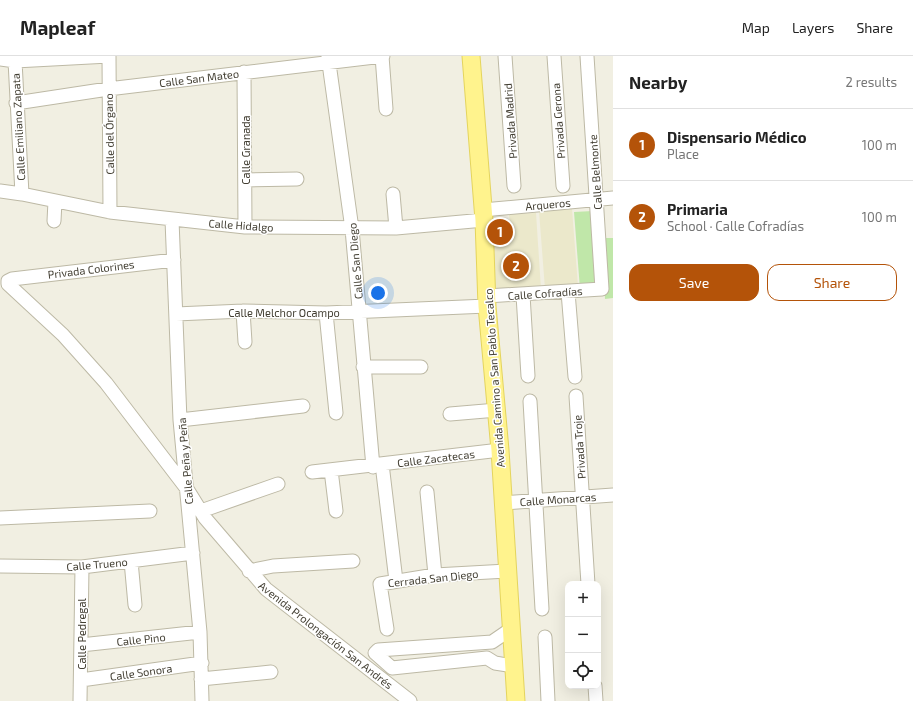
<!DOCTYPE html>
<meta charset="utf-8">
<style>
:root{--surface:#fff;--page:#f2f2f2;--text:#222;--muted:#767676;--line:#e0e0e0;--accent:#b45309}
body{margin:0;font-family:"Exo 2",sans-serif;background:var(--page);color:var(--text)}
.controls{position:absolute;right:12px;bottom:12px;display:grid;overflow:hidden;border-radius:8px;box-shadow:0 4px 16px #0002}
.controls button{width:36px;height:36px;display:grid;place-items:center;padding:0;border:0;border-bottom:1px solid var(--line);background:var(--surface);color:var(--text);font:20px sans-serif}
.you{position:absolute;left:378px;top:237px;width:14px;height:14px;margin:-10px;border:3px solid #fff;border-radius:50%;background:#1a73e8;box-shadow:0 0 0 6px #1a73e833}
.badge{display:grid;place-items:center;width:26px;height:26px;border-radius:50%;background:var(--accent);color:#fff;font-size:13px;font-weight:700}
.pin{position:absolute;translate:-50% -50%;border:2px solid #fff;box-shadow:0 1px 4px #0006}
.list{margin:0;padding:0;list-style:none}
h2{display:flex;justify-content:space-between;align-items:center;height:52px;margin:0;padding:0 16px;font-size:17px}
h2 small{font-size:13px;font-weight:400;color:var(--muted)}
.list li{display:grid;grid-template-columns:26px 1fr auto;gap:12px;align-items:center;box-sizing:border-box;height:72px;padding:0 16px;border-top:1px solid var(--line)}
.list b{display:block;font-size:15px;white-space:nowrap}
.list p{margin:0;font-size:13px;white-space:nowrap;color:var(--muted)}
.list em{font-size:13px;font-style:normal;color:var(--muted)}
.actions{display:flex;gap:8px;padding:12px 16px}
.actions a{flex:1;padding:9px 0;border:1px solid var(--accent);border-radius:12px;text-align:center;font-size:14px;color:var(--accent)}
.actions .main{background:var(--accent);color:#fff}
.icon{flex:none;width:22px;height:22px;fill:none;stroke:currentColor;stroke-width:2;stroke-linecap:round;stroke-linejoin:round}
.map{position:relative;flex:none;width:613px;height:645px;overflow:hidden}
header{display:flex;align-items:center;gap:24px;box-sizing:border-box;height:56px;padding:0 20px;background:var(--surface);border-bottom:1px solid var(--line)}
header strong{font-size:19px}
nav{display:flex;gap:22px;margin-inline-start:auto;font-size:14px}
main{display:flex}
aside{flex:1;background:var(--surface)}
.map>svg:first-child{display:block}
.education{fill:#ebe8cb}
.green{fill:#c0e7a9}
.lines{fill:none;stroke-linecap:round;stroke-linejoin:round}
.minor-casing{stroke:#bdb9a5;stroke-width:15}
.major-casing{stroke:#e4d45d;stroke-width:19}
.minor{stroke:#fff;stroke-width:13}
.major{stroke:#fff38d;stroke-width:17}
.labels{text-anchor:middle;dominant-baseline:central;stroke-width:3;stroke-linejoin:round;paint-order:stroke}
.street-label{font-size:11px;fill:#433f33;stroke:#fff}
</style>
<header>
<strong>Mapleaf</strong>
<nav><a>Map</a><a>Layers</a><a>Share</a></nav>
</header>
<main>
<div class="map">
<svg width="613" height="645" viewBox="0 0 613 645">
<rect width="100%" height="100%" fill="#f1efe2"/>
<path class="education" d="M 572,153 L 578,230 L 545,233 L 539,155 Z
M 536,157 L 541,233 L 494,237 L 493,187 L 512,186 L 509,158 Z"/>
<path class="green" d="M 593,155 L 599,231 L 580,233 L 574,156 Z
M 602,182 L 613,182 L 613,242 L 605,243 Z"/>
<g class="lines">
<g class="minor-casing">
<path id="minor" d="M 109,0 L 110,156
M 328,0 L 352,173 L 373,411
M 382,0 L 386,53
M 505,0 L 514,130
M 554,0 L 563,130
M 0,3 L 15,5 L 109,0
M 15,5 L 22,138
M 244,16 L 245,171
M 16,47 L 108,33 L 383,0
M 245,124 L 297,123
M 0,135 L 22,138 L 110,156 L 245,171 L 396,172 L 484,164
M 393,138 L 396,172
M 483,154 L 613,142
M 172,164 L 180,364 L 200,576 L 202,645
M 54,165 L 55,145
M 174,204 L 12,223 L 8,225 L 8,228 L 63,279 L 106,327 L 187,433 L 205,462 L 266,533 L 410,645
M 568,236 L 575,321
M 523,239 L 528,320
M 487,240 L 602,233 L 587,0
M 243,255 L 245,286
M 326,257 L 336,357
M 176,258 L 243,255 L 326,257 L 487,250
M 363,311 L 421,311
M 576,340 L 588,528
M 530,345 L 542,553
M 450,358 L 497,354
M 180,364 L 303,350
M 382,408 L 396,525
M 331,414 L 336,455
M 312,416 L 500,394
M 427,436 L 435,519
M 503,447 L 613,439
M 201,455 L 278,428
M 0,462 L 150,455
M 131,505 L 135,549
M 0,510 L 82,511 L 193,497
M 249,515 L 273,510 L 353,505
M 387,573 L 380,528 L 435,519 L 507,515
M 511,573 L 492,586 L 378,594 L 375,597 L 392,612 L 487,602 L 495,607 L 513,610
M 545,581 L 548,645
M 81,589 L 200,576
M 201,623 L 271,616
M 81,624 L 202,607
M 595,630 L 596,645
M 80,645 L 82,511"/>
</g>
<g class="major-casing">
<path id="major" d="M 471,0 L 484,164 L 487,250 L 500,394 L 516,645"/>
</g>
<use href="#minor" class="minor"/>
<use href="#major" class="major"/>
</g>
<g class="labels">
<g class="street-label">
<text transform="translate(199 22) rotate(-7)">Calle San Mateo</text>
<text transform="translate(510 65) rotate(-94)">Privada Madrid</text>
<text transform="translate(558 65) rotate(-94)">Privada Gerona</text>
<text transform="translate(18 71) rotate(-93)">Calle Emiliano Zapata</text>
<text transform="translate(109 78) rotate(-91)">Calle del Órgano</text>
<text transform="translate(245 94) rotate(-90)">Calle Granada</text>
<text transform="translate(595 116) rotate(-94)">Calle Belmonte</text>
<text transform="translate(548 148) rotate(-5)">Arqueros</text>
<text transform="translate(241 169) rotate(4)">Calle Hidalgo</text>
<text transform="translate(355 205) rotate(-95)">Calle San Diego</text>
<text transform="translate(91 213) rotate(-7)">Privada Colorines</text>
<text transform="translate(545 237) rotate(-4)">Calle Cofradías</text>
<text x="284" y="256">Calle Melchor Ocampo</text>
<text transform="translate(494 322) rotate(-94)">Avenida Camino a San Pablo Tecalco</text>
<text transform="translate(579 391) rotate(-94)">Privada Troje</text>
<text transform="translate(436 402) rotate(-7)">Calle Zacatecas</text>
<text transform="translate(185 405) rotate(-95)">Calle Peña y Peña</text>
<text transform="translate(558 443) rotate(-4)">Calle Monarcas</text>
<text transform="translate(97 508) rotate(-5)">Calle Trueno</text>
<text transform="translate(433 522) rotate(-6)">Cerrada San Diego</text>
<text transform="translate(81 578) rotate(-90)">Calle Pedregal</text>
<text transform="translate(326 579) rotate(38)">Avenida Prolongación San Andrés</text>
<text transform="translate(141 583) rotate(-6)">Calle Pino</text>
<text transform="translate(141 616) rotate(-8)">Calle Sonora</text>
</g>
</g>
</svg>
<div class="controls">
<button>+</button>
<button>−</button>
<button><svg class="icon" aria-label="locate" viewBox="0 0 24 24"><circle cx="12" cy="12" r="6"/><path d="M12 2v4M12 18v4M2 12h4M18 12h4"/></svg></button>
</div>
<div class="you"></div>
<div class="pin badge" style="left:500px;top:176px">1</div>
<div class="pin badge" style="left:516px;top:210px">2</div>
</div>
<aside>
<h2>Nearby<small>2 results</small></h2>
<ul class="list">
<li><span class="badge">1</span><div><b>Dispensario Médico</b><p>Place</p></div><em>100 m</em></li>
<li><span class="badge">2</span><div><b>Primaria</b><p>School · Calle Cofradías</p></div><em>100 m</em></li>
</ul>
<div class="actions"><a class="main">Save</a><a>Share</a></div>
</aside>
</main>
